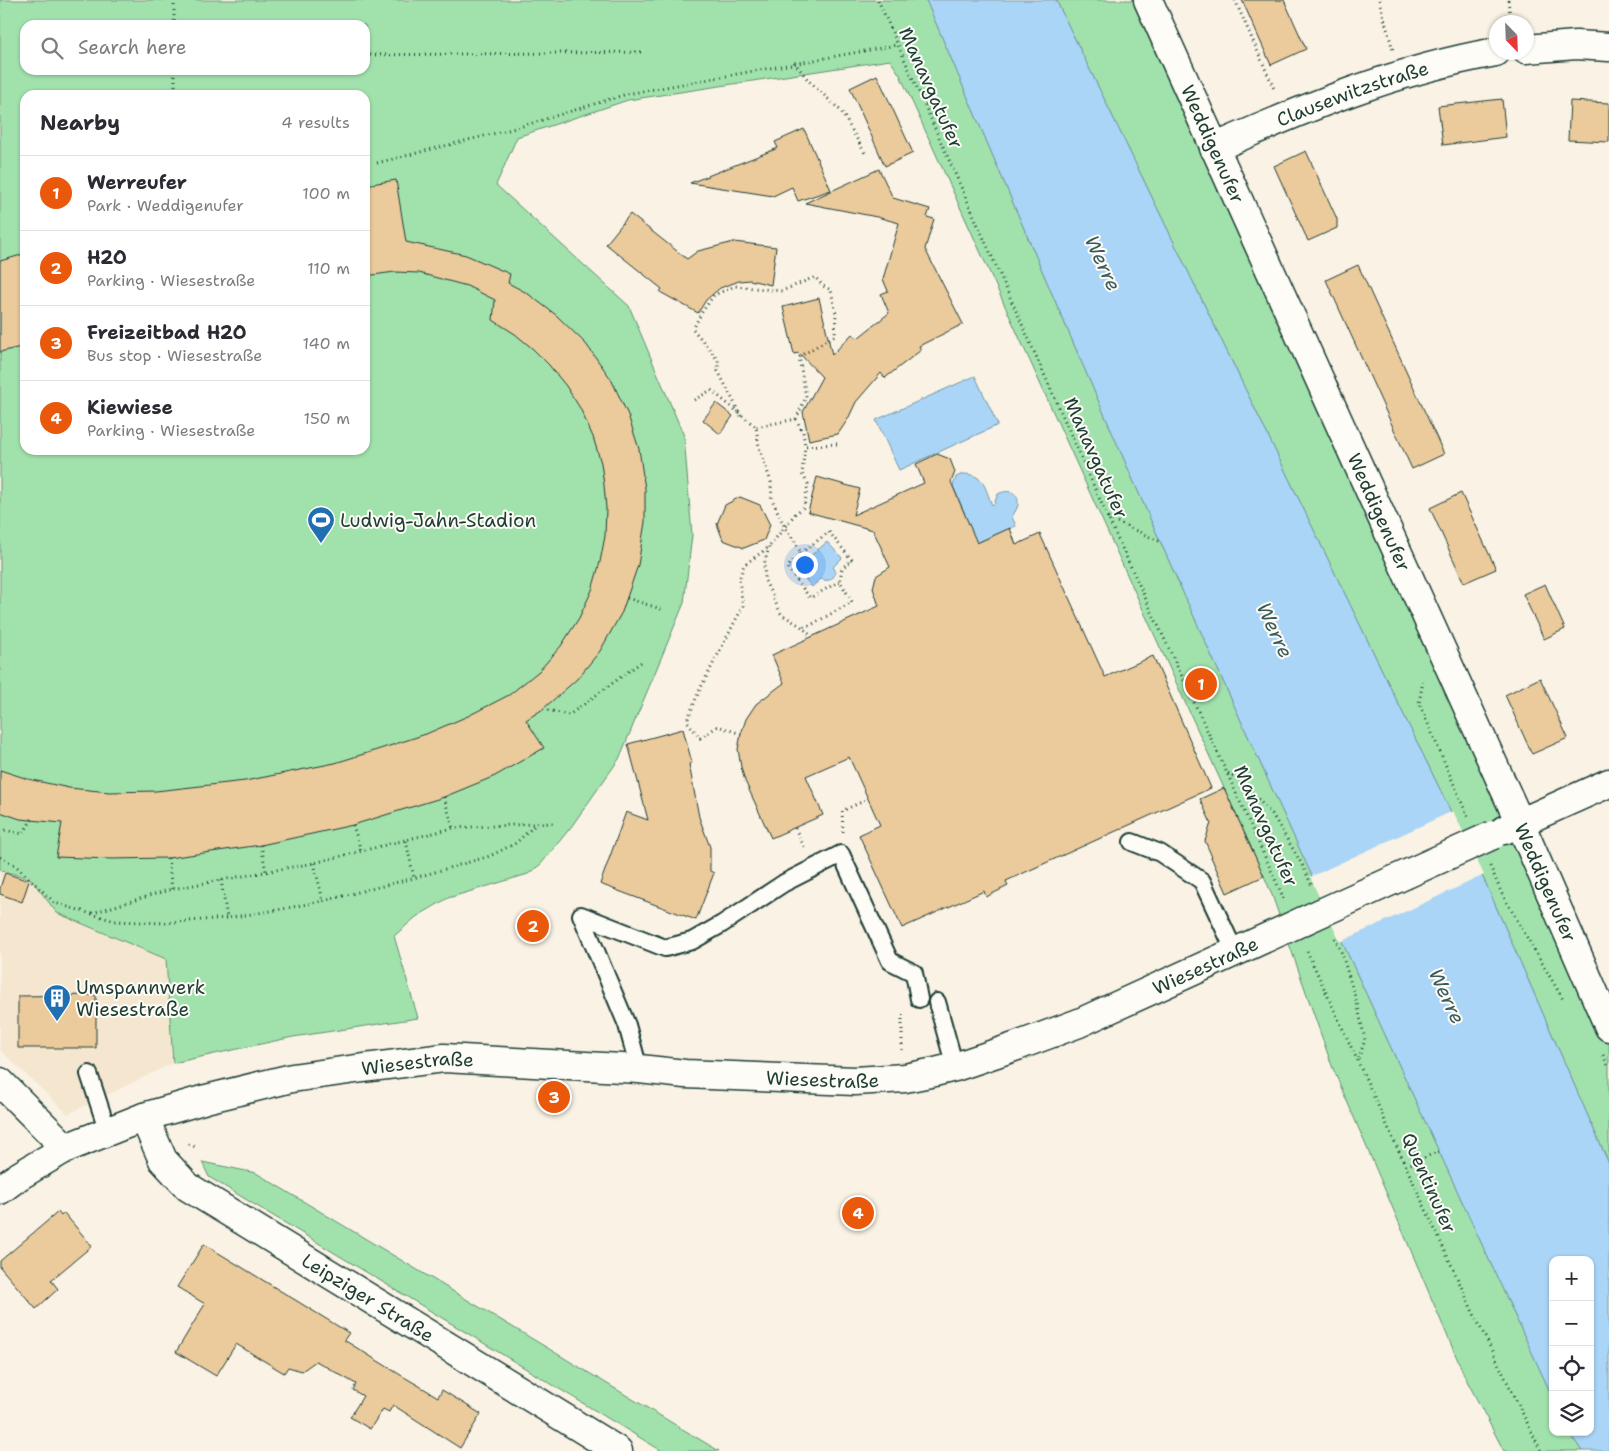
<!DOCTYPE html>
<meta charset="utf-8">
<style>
:root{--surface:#fff;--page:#f7f7f7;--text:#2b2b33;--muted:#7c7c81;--line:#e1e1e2;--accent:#ea580c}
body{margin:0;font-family:"Shantell Sans",sans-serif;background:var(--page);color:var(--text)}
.controls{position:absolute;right:15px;bottom:15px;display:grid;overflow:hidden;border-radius:10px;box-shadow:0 1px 4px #0004}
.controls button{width:45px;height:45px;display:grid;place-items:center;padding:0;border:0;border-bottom:1px solid var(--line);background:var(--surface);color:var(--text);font:25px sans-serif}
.compass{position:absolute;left:1489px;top:15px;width:45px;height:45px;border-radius:50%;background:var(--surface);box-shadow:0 1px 4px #0004;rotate:157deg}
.you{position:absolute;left:804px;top:564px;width:18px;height:18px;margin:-12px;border:4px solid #fff;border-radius:50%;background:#1a73e8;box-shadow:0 0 0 8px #1a73e833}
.badge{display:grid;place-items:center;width:32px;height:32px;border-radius:50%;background:var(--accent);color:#fff;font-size:16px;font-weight:700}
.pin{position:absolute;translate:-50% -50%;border:2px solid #fff;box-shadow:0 1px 5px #0006}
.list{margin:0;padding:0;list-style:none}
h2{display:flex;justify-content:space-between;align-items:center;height:65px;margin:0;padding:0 20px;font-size:21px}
h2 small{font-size:16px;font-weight:400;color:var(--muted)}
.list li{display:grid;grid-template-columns:32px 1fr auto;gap:15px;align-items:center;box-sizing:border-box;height:75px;padding:0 20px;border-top:1px solid var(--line)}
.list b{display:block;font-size:19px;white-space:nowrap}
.list p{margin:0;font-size:16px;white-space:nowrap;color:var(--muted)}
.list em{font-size:16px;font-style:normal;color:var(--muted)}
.icon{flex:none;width:28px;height:28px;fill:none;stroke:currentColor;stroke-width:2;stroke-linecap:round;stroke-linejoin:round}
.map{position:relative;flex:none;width:1609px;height:1451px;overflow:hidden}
.search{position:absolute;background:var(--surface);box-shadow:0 1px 4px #0004;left:20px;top:20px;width:350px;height:55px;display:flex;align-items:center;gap:12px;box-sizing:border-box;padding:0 18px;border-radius:15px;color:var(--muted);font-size:19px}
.panel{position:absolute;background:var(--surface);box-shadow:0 1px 4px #0004;left:20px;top:90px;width:350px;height:365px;border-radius:15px}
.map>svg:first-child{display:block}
.built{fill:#f5e6cf}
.green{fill:#a1e2ac;stroke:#609070;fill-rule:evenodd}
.water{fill:#abd5f6;stroke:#7398a8}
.pier{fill:#f9f2e5}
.building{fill:#ebca9c;stroke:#1f3d34}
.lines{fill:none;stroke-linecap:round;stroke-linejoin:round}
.lane-casing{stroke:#1f3d34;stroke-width:20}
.street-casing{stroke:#1f3d34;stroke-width:31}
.path{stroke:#1f3d34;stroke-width:3;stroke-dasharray:1 4;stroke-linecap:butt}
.lane{stroke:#fdfcf7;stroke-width:16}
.street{stroke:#fdfcf7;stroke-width:28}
.street-bridge-casing{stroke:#1f3d34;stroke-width:31;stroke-linecap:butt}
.street-bridge{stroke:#fdfcf7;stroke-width:28}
.labels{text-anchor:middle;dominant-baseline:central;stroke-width:4;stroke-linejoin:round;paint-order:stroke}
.street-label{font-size:19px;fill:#1f3d34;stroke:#fdfcf7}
.poi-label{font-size:19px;fill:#1f3d34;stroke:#fdfcf7;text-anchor:start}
.water-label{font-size:20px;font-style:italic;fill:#3b5b5b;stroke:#fdfcf7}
</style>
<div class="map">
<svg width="1609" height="1451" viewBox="0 0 1609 1451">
<rect width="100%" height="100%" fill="#f9f2e5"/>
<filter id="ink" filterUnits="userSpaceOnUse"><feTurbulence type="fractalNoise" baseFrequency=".02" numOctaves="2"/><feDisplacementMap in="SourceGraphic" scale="10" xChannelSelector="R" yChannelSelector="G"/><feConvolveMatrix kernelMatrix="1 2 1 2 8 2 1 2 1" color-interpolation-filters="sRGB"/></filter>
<g filter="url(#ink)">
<path class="built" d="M 0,870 L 31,879 L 57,913 L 166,959 L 173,1063 L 68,1114 L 0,1050 Z"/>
<path class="green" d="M 0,0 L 926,0 C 1009,193 1091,387 1177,579 C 1300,853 1427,1125 1553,1398 L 1553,1432 L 1569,1432 L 1582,1451 L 1504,1451 L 1465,1377 L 1332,1066 L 1272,895 L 1264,876 L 900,75 L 890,60 L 628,100 L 517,137 L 496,185 L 629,306 L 684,436 L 692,535 L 684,603 L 619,759 L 571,827 L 541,864 L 528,874 L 448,898 L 416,917 L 394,936 L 418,1018 L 293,1037 L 173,1063 L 166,959 L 57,913 L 31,879 L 0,870 ZM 25,25 L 365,25 L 365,70 L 25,70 ZM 25,95 L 365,95 L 365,450 L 25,450 Z
M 1056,0 L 1136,0 L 1609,1043 L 1609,1164 L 1486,884 Z
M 202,1162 L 256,1173 L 719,1451 L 662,1451 L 209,1177 Z"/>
<path class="water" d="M 926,0 L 1056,0 L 1486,884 L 1609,1164 L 1609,1451 L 1582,1451 L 1569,1432 L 1590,1432 L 1590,1260 L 1553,1260 L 1553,1398 C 1427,1125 1300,853 1177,579 C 1091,387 1009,193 926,0 Z
M 975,376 L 998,425 L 899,470 L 876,420 Z
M 963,474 C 985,474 985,489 992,505 L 994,504 L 998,494 C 1008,489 1019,491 1018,505 C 1017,509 1014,513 1012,517 L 1016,526 L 969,546 L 956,518 L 965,514 L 953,486 L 956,477 Z
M 827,542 L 842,558 L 833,567 L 836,572 C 833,580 828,582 821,579 L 812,587 L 796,568 Z"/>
<path class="pier" d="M 1453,811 L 1484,875 L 1340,942 L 1310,877 Z"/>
<path class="building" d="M 1242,0 L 1284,0 L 1306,49 L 1271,65 Z
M 877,75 L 913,153 L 885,166 L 850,88 Z
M 1502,99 L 1506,137 L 1443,145 L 1438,106 Z
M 1570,101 L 1609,103 L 1609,142 L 1568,140 Z
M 804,129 L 831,190 L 798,201 L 792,187 L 773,196 L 690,183 L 778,148 L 775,142 Z
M 1306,151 L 1337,219 L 1337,228 L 1308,241 L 1274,166 Z
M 879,169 L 893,198 L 930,209 L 927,217 L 934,219 L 925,249 L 963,324 L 919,346 L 921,350 L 885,378 L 881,373 L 856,402 L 848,419 L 838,434 L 809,440 L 803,412 L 822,377 L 799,353 L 794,354 L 783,307 L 819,298 L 832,355 L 852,334 L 858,338 L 889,313 L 881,294 L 888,291 L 883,279 L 899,223 L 877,217 L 805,203 Z
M 396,180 L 406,242 L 466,255 L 510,274 L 508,283 L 527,293 L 556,315 L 586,344 L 611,379 L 628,415 L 639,449 L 645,489 L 645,522 L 638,565 L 622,612 L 600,651 L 577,679 L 543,709 L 526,720 L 544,748 L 495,776 L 444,797 L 353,825 L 261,845 L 168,858 L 111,859 L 56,857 L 62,823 L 20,819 L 0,812 L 0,770 L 28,779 L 69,788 L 109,792 L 156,791 L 245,781 L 335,763 L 380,749 L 426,734 L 468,716 L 509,695 L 539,671 L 561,646 L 579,618 L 592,590 L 600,562 L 605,536 L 606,508 L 604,485 L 601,463 L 593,437 L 580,408 L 566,386 L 549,365 L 533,349 L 515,334 L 493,320 L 495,300 L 467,286 L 419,273 L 395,272 L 365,276 L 365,185 Z
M 630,214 L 687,259 L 698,251 L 734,242 L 776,247 L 771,285 L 750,280 L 739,281 L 720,288 L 706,300 L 698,313 L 660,292 L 662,289 L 606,244 Z
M 25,254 L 25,346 L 0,352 L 0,261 Z
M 1358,265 L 1444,454 L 1412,469 L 1326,280 Z
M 716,403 L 733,416 L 720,434 L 703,420 Z
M 937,454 L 950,459 L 955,472 L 951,482 L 977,543 L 1010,528 L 1016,545 L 1040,534 L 1105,677 L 1153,656 L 1211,788 L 1006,881 L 1008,886 L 986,897 L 984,891 L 902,928 L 859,835 L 880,825 L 849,757 L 806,776 L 823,815 L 771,838 L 745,781 L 741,767 L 738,749 L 741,734 L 746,719 L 756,704 L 784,683 L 772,655 L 879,606 L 873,588 L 876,576 L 890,567 L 873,530 L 808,512 L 817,477 L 860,489 L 853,515 L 924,483 L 916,464 Z
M 1461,493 L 1496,569 L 1464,583 L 1430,508 Z
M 740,497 L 760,505 L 770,525 L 764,540 L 744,548 L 723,540 L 717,524 L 725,505 Z
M 1545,584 L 1565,629 L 1544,639 L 1523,594 Z
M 1540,678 L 1568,738 L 1532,754 L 1505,695 Z
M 683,729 L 692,763 L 689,764 L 699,817 L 710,847 L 710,871 L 714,873 L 696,920 L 600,884 L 626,812 L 648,820 L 628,744 Z
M 1224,788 L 1264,876 L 1227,893 L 1211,857 L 1212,857 L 1205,841 L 1211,823 L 1200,799 Z
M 5,873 L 29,881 L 22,902 L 0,894 L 0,888 Z
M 96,995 L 96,1048 L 18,1048 L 18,996 Z
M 58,1212 L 61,1216 L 64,1213 L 92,1246 L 51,1280 L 58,1289 L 36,1309 L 0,1267 L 0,1261 Z
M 204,1244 L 349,1333 L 344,1340 L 399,1374 L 438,1397 L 442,1390 L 481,1414 L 460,1448 L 393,1405 L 389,1412 L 383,1409 L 370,1429 L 350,1417 L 363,1396 L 353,1390 L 356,1384 L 316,1361 L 302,1371 L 288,1367 L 284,1373 L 236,1344 L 216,1376 L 176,1352 L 205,1304 L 177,1287 Z"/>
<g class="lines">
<g class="lane-casing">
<path id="lane" d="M 1132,842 L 1160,853 L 1202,881 L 1235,952
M 937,1002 L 955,1067
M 639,1069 L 627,1025 L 581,915 L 665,948 L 692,941 L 722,924 L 784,883 L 841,854 L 890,961 L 914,973 L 919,999
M 89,1074 L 108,1132"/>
</g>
<g class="street-casing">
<g id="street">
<path id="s1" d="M 1148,0 L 1520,823 L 1609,1027"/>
<path d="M 1526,49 L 1576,45 L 1609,47"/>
<path id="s2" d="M 1214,148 C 1307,107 1395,70 1496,52"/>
<path d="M 1504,830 L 1609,783"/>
<path d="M 0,1082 L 66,1148"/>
<path id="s3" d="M 144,1117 L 163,1160 L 188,1187 L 618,1451"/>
<path id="s4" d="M 0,1190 L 19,1176 L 66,1148 L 144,1117 L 206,1099 L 292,1078 L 356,1069 L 444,1058 L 639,1069 L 685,1074 L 855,1081 L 905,1078 L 935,1072 L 955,1067 L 1017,1046 L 1079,1023 L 1303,921"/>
</g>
</g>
<path class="path" d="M 174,0 L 174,25
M 878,0 L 1108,518 L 1227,773 L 1284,899
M 1235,0 L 1275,91
M 1379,0 L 1393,50
M 1508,0 L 1511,22
M 365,55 L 645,52
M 794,62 L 809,81 L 841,111 L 866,155
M 175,70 L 175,95
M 377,163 L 516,128 L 627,94 L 897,45
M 694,400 L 711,390 L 756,427 L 759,447 L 771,482 L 772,499 L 785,528 L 794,540 L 801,553 L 787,567 L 810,598 L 840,581
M 741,416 L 718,371 L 718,360 L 693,329 L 702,312 L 714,295 L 735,286 L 782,291 L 815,277 L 823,286 L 831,290 L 836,314 L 835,335 L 799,357 L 806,397 L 796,419 L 756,427
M 796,419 L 803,432 L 805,446 L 837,444
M 1108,518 L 1161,542
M 769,547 L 764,565 L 765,581 L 781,614 L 802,627 L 812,637
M 801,553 L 829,532 L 852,560 L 842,568 L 840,581 L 852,602 L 811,625 L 802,627
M 627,598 L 664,610
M 1423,681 L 1419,703 L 1468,817
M 543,709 L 569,715 L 644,660
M 741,734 L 718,726 L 700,738 L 687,721 L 699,691 L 743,606 L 739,580 L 744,565 L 769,547 L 795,514 L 804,507 L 808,484 L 802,474 L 805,446
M 1228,773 L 1241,781 L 1272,814 L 1303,866 L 1312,886
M 444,797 L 453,828
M 353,825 L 361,851
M 795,828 L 805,849
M 0,829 L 23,834 L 32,819
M 843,832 L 842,811 L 868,799
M 406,841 L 414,878
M 261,845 L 266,872
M 0,857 L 15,865 L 55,903 L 115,921 L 164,923 L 227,918 L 277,910 L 323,901 L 414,878 L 490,856 L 516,843 L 535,825
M 168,858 L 172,889
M 314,863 L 323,901
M 1490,866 L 1502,894 L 1564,1001
M 221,880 L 227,918
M 92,913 L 172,889 L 314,863 L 453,828 L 554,823
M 1335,938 L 1341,951 L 1357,1003 L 1365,1040 L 1358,1060
M 1307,951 L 1472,1310 L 1541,1451
M 902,1050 L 902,1013
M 1603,1055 L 1609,1068
M 189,1144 L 197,1148
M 1406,1166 L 1439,1151"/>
<use href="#lane" class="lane"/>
<use href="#street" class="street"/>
<g class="street-bridge-casing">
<path id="street-bridge" d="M 1303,921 L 1493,835"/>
</g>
<use href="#street-bridge" class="street-bridge"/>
</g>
</g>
<defs>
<g id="stadium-pin" transform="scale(1.4375)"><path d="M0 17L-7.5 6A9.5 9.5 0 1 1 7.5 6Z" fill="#1f6fb2" stroke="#fdfcf7"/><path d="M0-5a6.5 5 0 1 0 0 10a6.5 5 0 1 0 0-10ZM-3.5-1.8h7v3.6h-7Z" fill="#fff"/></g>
<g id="building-pin" transform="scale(1.4375)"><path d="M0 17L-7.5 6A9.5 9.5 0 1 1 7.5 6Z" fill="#1f6fb2" stroke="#fdfcf7"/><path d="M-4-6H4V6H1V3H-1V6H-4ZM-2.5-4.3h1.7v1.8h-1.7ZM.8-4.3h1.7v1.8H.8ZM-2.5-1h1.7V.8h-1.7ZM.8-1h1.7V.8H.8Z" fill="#fff"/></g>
</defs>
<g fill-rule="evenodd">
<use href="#stadium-pin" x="321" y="520"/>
<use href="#building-pin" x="57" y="998"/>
</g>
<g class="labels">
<g class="street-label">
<text transform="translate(931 88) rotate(66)">Manavgatufer</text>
<text stroke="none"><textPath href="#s2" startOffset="149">Clausewitzstraße</textPath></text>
<text stroke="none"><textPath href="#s1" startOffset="158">Weddigenufer</textPath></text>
<text transform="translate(1096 458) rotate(66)">Manavgatufer</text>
<text stroke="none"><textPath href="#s1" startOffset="562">Weddigenufer</textPath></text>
<text transform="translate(1266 826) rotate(66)">Manavgatufer</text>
<text stroke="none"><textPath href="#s1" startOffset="968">Weddigenufer</textPath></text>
<text stroke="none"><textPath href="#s4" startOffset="1252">Wiesestraße</textPath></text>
<text stroke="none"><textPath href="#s4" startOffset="442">Wiesestraße</textPath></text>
<text stroke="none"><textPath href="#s4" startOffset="848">Wiesestraße</textPath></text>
<text transform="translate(1429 1183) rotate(66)">Quentinufer</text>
<text stroke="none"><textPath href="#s3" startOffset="295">Leipziger Straße</textPath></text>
</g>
<g class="poi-label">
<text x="340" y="520">Ludwig-Jahn-Stadion</text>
<text x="76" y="987">Umspannwerk<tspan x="76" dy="22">Wiesestraße</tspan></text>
</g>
<g class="water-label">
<text transform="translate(1103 263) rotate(65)">Werre</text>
<text transform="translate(1275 630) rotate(65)">Werre</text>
<text transform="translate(1447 996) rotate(65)">Werre</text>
</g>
</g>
</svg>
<div class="controls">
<button>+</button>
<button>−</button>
<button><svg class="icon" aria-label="locate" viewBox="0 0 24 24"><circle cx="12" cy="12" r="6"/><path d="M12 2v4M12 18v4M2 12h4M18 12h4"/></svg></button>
<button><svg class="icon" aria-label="layers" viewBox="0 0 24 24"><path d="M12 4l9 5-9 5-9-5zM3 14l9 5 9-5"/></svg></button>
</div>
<svg class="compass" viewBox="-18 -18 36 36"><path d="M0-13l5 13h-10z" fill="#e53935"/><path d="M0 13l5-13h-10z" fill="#7c7c81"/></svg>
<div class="you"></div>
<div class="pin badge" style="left:1201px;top:684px">1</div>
<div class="pin badge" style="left:533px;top:926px">2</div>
<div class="pin badge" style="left:554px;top:1097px">3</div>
<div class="pin badge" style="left:858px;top:1213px">4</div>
<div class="search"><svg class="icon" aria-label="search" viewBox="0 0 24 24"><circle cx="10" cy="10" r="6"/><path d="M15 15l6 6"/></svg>Search here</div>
<section class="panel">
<h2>Nearby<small>4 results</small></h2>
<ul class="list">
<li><span class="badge">1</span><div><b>Werreufer</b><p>Park · Weddigenufer</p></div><em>100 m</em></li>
<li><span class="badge">2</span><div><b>H2O</b><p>Parking · Wiesestraße</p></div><em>110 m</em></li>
<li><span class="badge">3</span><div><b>Freizeitbad H2O</b><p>Bus stop · Wiesestraße</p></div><em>140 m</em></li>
<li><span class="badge">4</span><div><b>Kiewiese</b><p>Parking · Wiesestraße</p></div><em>150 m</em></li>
</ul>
</section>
</div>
